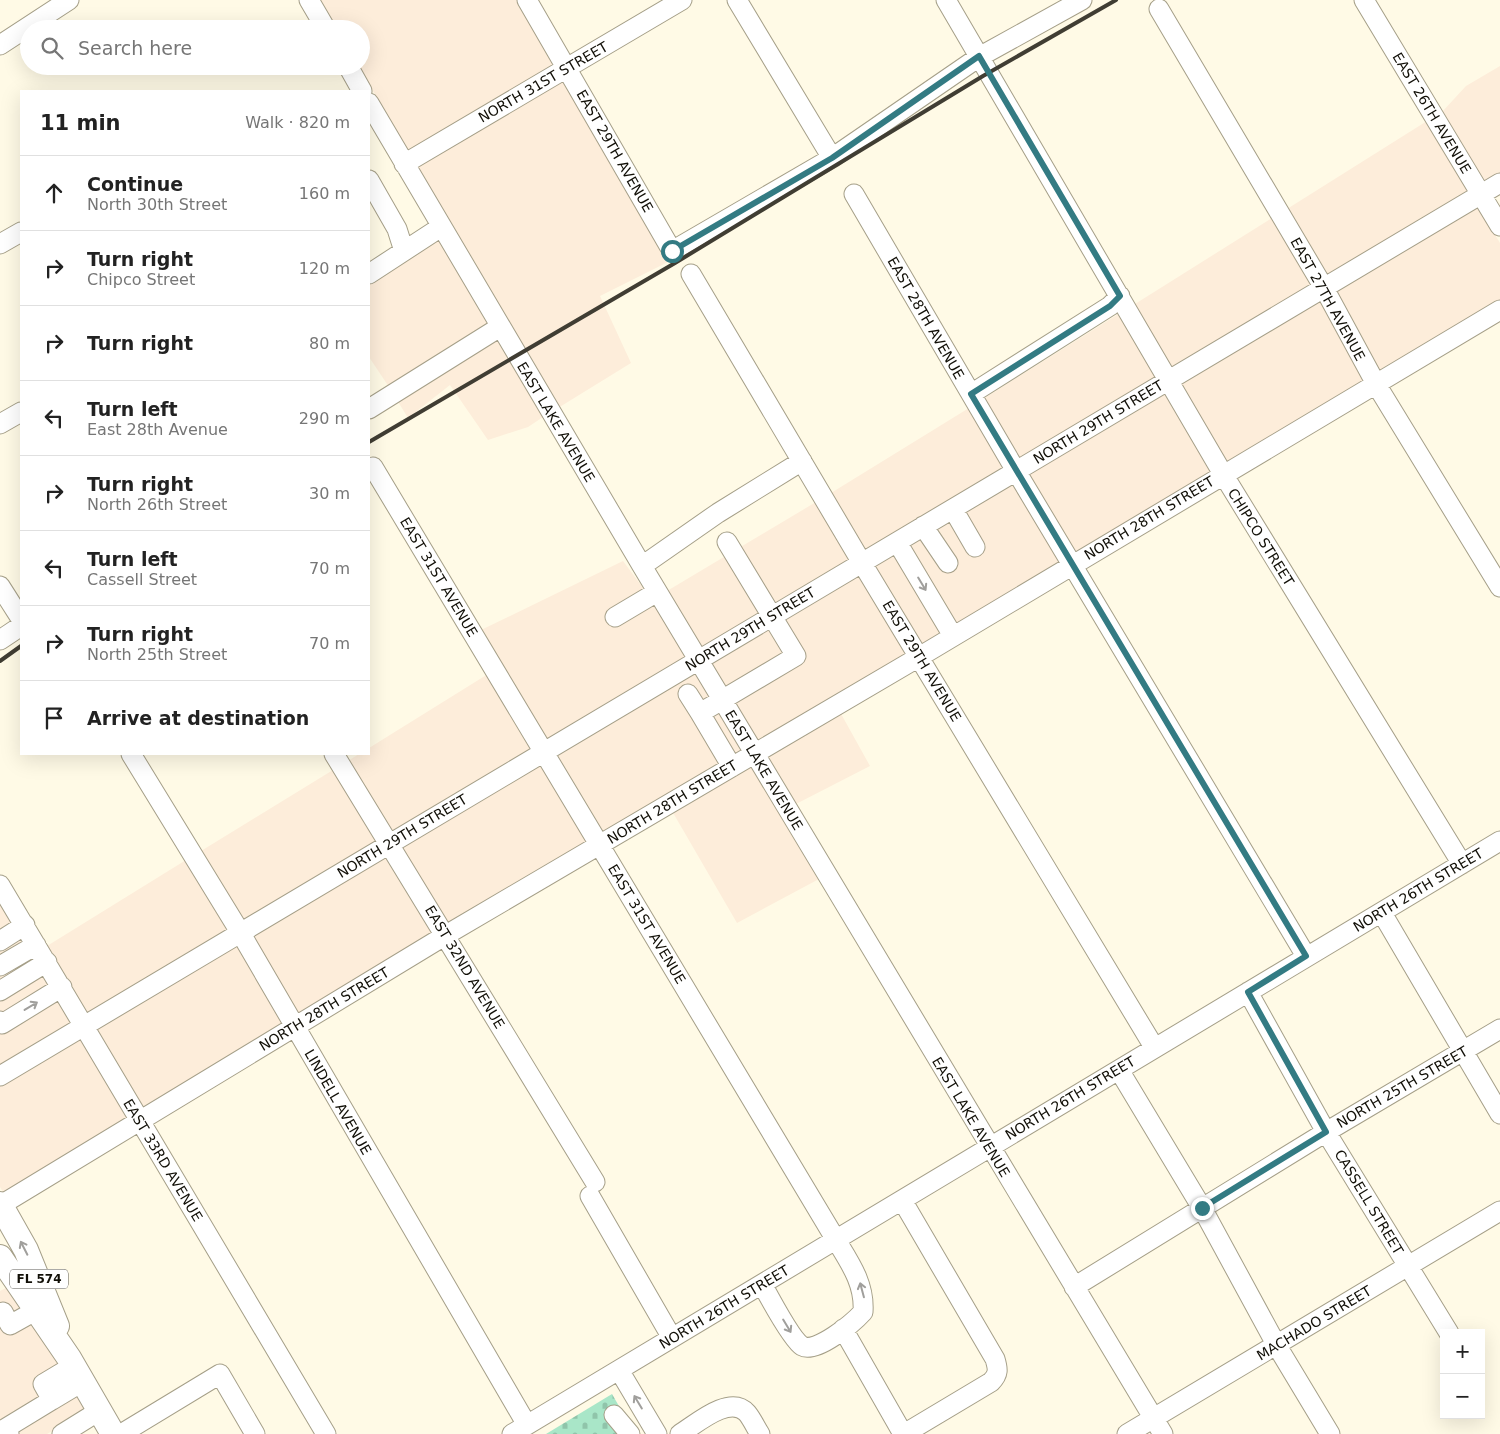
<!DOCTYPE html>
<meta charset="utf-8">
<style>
:root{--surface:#fff;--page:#f6f6f6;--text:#222;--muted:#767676;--line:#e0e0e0}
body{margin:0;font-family:"DejaVu Sans",sans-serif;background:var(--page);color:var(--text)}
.controls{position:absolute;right:15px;bottom:15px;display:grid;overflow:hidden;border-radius:0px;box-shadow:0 5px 20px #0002}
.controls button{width:45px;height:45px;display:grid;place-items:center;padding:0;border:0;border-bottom:1px solid var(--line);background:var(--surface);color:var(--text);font:25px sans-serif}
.stop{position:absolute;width:15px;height:15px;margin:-11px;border:4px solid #337b83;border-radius:50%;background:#fff}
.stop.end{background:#337b83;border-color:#fff;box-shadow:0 1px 5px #0008}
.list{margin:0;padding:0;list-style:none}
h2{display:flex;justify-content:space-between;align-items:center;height:65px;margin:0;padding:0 20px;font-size:21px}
h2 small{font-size:16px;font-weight:400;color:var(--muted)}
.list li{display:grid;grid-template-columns:32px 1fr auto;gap:15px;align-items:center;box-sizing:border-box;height:75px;padding:0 20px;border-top:1px solid var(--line)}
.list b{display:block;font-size:19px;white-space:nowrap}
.list p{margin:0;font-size:16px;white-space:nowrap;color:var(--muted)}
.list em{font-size:16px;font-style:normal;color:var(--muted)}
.icon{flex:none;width:28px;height:28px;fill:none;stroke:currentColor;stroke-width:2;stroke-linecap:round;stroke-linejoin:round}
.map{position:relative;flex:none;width:1500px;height:1434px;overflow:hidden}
.search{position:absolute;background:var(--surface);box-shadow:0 5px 20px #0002;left:20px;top:20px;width:350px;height:55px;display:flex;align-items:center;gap:12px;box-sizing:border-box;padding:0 18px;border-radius:28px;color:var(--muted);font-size:19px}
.panel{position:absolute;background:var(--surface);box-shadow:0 5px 20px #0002;left:20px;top:90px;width:350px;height:665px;border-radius:0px}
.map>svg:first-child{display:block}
.commercial{fill:#fdedda}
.cemetery{fill:url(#cemetery-stones)}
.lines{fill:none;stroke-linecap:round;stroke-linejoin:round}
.minor-casing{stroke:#a59f88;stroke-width:21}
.major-casing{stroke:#a59f88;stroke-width:26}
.minor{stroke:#fff;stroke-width:19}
.major{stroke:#fff;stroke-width:24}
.rail{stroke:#403d33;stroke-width:4}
.oneway{stroke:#a09f9c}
.route{stroke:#337b83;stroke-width:6}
.labels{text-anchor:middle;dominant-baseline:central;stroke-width:4;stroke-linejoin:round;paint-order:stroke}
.shield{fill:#fff;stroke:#585751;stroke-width:1}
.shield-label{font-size:12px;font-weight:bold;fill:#110f07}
.street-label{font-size:14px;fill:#110f07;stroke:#fff}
</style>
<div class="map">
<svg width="1500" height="1434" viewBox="0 0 1500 1434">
<defs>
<pattern id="cemetery-stones" width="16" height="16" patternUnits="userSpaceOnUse" patternTransform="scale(1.25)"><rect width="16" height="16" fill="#a9e6c8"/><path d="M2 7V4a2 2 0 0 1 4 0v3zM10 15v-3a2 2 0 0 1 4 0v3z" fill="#90c4aa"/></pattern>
</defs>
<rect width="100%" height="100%" fill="#fffae6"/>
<path class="commercial" d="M 321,0 L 517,0 L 556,66 L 408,153 L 359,66 L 361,66 L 361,29 L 337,29 Z
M 1500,66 L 1500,174 L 1484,183 L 1442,112 L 1466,86 Z
M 563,80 L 668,262 L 600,296 L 631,363 L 558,408 L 416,166 Z
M 1427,121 L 1469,192 L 1327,277 L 1287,209 Z
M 1477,205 L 1500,243 L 1500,301 L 1379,373 L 1335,290 Z
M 1272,218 L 1312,286 L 1172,369 L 1135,304 Z
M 439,240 L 488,325 L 389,387 L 369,357 L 369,278 Z
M 1320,299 L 1364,382 L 1226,463 L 1180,382 Z
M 1120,313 L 1158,378 L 1019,460 L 983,399 Z
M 496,338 L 543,417 L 528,427 L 488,440 L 450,385 L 408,418 L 397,400 Z
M 1165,391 L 1211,472 L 1075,553 L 1027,473 Z
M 969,408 L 1004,469 L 865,552 L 831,493 Z
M 1012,482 L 1060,562 L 922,645 L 873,565 Z
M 816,502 L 851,560 L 701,649 L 667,591 Z
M 623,561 L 652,600 L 687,658 L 548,741 L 481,630 Z
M 858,574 L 907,654 L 757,743 L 709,662 Z
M 694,671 L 742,751 L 603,834 L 556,754 Z
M 488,674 L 533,750 L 392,834 L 348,761 L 359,754 L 369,754 L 369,748 Z
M 840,712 L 870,766 L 794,805 L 765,756 Z
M 541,763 L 588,843 L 449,924 L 400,847 Z
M 750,765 L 819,879 L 737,923 L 672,811 Z
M 333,770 L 377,843 L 244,921 L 201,851 Z
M 385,856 L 434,933 L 298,1016 L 251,934 Z
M 186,860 L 229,930 L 88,1015 L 47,946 Z
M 0,901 L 73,1024 L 0,1067 Z
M 237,943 L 283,1025 L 143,1109 L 95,1028 Z
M 81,1037 L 128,1118 L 3,1192 L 0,1187 L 0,1085 Z
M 8,1287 L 88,1409 L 47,1434 L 0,1434 L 0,1291 Z"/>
<path class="cemetery" d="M 612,1394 L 635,1434 L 546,1434 Z"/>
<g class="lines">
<g class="minor-casing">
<path id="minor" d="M 309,0 L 326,29
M 527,0 L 672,251 L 832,158 L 979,57 L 1082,0
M 737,0 L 832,158
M 946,0 L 1223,474 L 1462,864
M 1364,0 L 1500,226
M 1159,9 L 1324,288 L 1376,384 L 1500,587
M 0,45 L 69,0
M 348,66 L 362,91
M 369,103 L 642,566 L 1163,1434
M 404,164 L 682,0
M 369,180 L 397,229 L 404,251
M 854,194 L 1016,471 L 1306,956
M 0,244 L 21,232
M 369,274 L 441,227
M 691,274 L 862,563 L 1154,1047
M 971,394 L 1110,306 L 1120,296
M 369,409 L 500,327
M 0,424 L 21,412
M 373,467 L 836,1240 C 850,1263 865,1284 863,1312 C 853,1323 816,1354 802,1346 C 792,1340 769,1297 762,1284
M 953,509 L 975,547
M 923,526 L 948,563
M 727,542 L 796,656 L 700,713 L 732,767
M 897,542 L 953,636
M 642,566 L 718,513 L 802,461
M 0,586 L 21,619
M 615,617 L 657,592
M 0,640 L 21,626
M 688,694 L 700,713
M 131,754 L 240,932 L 527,1425
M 334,754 L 595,1182
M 0,885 L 326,1434
M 1382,913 L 1500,1114
M 0,941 L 25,925
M 0,966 L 36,945
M 0,991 L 47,962
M 1248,992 L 1326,1132 L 1449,1333
M 0,1021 L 2,1024 L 62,987
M 1119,1070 L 1202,1208 L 1277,1346 L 1330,1434
M 0,1076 L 1500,183
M 590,1196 L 672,1338
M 902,1200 L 995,1359 C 998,1369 999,1374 991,1382 L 904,1434
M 1,1205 L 446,935 L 919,657 L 1500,310
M 1074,1287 L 1326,1132 L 1500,1029
M 0,1314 L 3,1312 L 10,1325 L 35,1311
M 843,1329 L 903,1434
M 619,1370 L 657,1434
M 52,1400 L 82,1382
M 614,1415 L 630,1434
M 9,1434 L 6,1428 L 52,1400 L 43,1384 L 73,1366
M 62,1434 L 99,1411
M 121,1434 L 220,1374 L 255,1434
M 512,1434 L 1500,841
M 680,1434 C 696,1424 730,1394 747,1413 C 752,1419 756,1428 760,1434
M 1127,1434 L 1500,1211"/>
</g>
<g class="major-casing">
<path id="major" d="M 0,1204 L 26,1250 L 57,1326
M 0,1257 L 69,1358 L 113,1434"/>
</g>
<use href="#minor" class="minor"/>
<use href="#major" class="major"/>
<path class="rail" d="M 369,442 L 675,263 L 983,76 L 1116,0
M 0,661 L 21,646"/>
</g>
<defs><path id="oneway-shaft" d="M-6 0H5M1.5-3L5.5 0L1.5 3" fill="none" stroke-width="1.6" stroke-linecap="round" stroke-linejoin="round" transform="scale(1.25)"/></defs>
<g class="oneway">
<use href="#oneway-shaft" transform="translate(922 584) rotate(59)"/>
<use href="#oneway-shaft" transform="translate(31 1006) rotate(-31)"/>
<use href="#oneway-shaft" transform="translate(24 1248) rotate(-117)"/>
<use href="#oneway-shaft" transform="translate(862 1290) rotate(-105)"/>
<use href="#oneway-shaft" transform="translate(787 1326) rotate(59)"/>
<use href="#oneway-shaft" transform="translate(638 1402) rotate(-121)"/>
</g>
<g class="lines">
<path class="route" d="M 672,251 L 832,158 L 979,56 L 1120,296 L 1110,306 L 971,394 L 1306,956 L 1248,992 L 1326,1132 L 1202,1208"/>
</g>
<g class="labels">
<rect class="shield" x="10" y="1269.5" width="58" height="19" rx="4"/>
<g class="shield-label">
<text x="39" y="1279">FL 574</text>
</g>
<g class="street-label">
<text transform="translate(543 82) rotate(-30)">NORTH 31ST STREET</text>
<text transform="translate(1432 113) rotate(59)">EAST 26TH AVENUE</text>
<text transform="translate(615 151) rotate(60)">EAST 29TH AVENUE</text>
<text transform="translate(1328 299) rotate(61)">EAST 27TH AVENUE</text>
<text transform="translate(926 318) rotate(60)">EAST 28TH AVENUE</text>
<text transform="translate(556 422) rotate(59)">EAST LAKE AVENUE</text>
<text transform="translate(1098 422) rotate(-31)">NORTH 29TH STREET</text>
<text transform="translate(1149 518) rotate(-31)">NORTH 28TH STREET</text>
<text transform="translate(1261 537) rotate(58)">CHIPCO STREET</text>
<text transform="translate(439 577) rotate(59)">EAST 31ST AVENUE</text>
<text transform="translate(750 629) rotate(-31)">NORTH 29TH STREET</text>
<text transform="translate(922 661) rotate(59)">EAST 29TH AVENUE</text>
<text transform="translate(764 770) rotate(59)">EAST LAKE AVENUE</text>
<text transform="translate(672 802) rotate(-31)">NORTH 28TH STREET</text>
<text transform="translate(402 836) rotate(-31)">NORTH 29TH STREET</text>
<text transform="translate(1418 890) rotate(-31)">NORTH 26TH STREET</text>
<text transform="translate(647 924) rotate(59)">EAST 31ST AVENUE</text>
<text transform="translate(465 967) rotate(59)">EAST 32ND AVENUE</text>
<text transform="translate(324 1009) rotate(-31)">NORTH 28TH STREET</text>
<text transform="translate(1402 1087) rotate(-30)">NORTH 25TH STREET</text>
<text transform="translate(1070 1098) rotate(-31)">NORTH 26TH STREET</text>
<text transform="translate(338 1102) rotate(60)">LINDELL AVENUE</text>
<text transform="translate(971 1117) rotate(59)">EAST LAKE AVENUE</text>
<text transform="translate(163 1160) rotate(59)">EAST 33RD AVENUE</text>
<text transform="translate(1369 1202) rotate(59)">CASSELL STREET</text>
<text transform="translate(724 1307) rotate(-31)">NORTH 26TH STREET</text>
<text transform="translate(1314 1323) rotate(-31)">MACHADO STREET</text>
</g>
</g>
</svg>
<div class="controls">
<button>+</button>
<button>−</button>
</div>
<div class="stop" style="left:672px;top:251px"></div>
<div class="stop end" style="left:1202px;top:1208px"></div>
<div class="search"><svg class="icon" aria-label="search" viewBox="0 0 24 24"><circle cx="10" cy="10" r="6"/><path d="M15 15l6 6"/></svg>Search here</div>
<section class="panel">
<h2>11 min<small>Walk · 820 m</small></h2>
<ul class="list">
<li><svg class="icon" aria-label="ahead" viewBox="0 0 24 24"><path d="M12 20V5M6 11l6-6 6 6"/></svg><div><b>Continue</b><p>North 30th Street</p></div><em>160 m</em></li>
<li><svg class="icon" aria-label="right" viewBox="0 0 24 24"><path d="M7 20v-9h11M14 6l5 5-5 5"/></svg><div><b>Turn right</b><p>Chipco Street</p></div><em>120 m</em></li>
<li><svg class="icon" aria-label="right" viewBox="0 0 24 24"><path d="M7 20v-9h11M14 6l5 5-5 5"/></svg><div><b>Turn right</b></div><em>80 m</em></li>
<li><svg class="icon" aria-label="left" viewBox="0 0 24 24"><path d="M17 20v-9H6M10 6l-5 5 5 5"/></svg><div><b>Turn left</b><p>East 28th Avenue</p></div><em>290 m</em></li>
<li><svg class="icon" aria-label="right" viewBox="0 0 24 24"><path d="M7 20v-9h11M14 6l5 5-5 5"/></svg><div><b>Turn right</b><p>North 26th Street</p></div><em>30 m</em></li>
<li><svg class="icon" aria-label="left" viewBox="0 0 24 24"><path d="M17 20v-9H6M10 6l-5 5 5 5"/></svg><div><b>Turn left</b><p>Cassell Street</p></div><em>70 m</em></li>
<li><svg class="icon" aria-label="right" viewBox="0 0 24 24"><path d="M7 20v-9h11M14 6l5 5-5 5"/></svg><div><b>Turn right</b><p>North 25th Street</p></div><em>70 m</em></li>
<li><svg class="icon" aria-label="arrive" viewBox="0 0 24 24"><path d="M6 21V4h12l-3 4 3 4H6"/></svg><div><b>Arrive at destination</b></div></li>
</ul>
</section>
</div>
